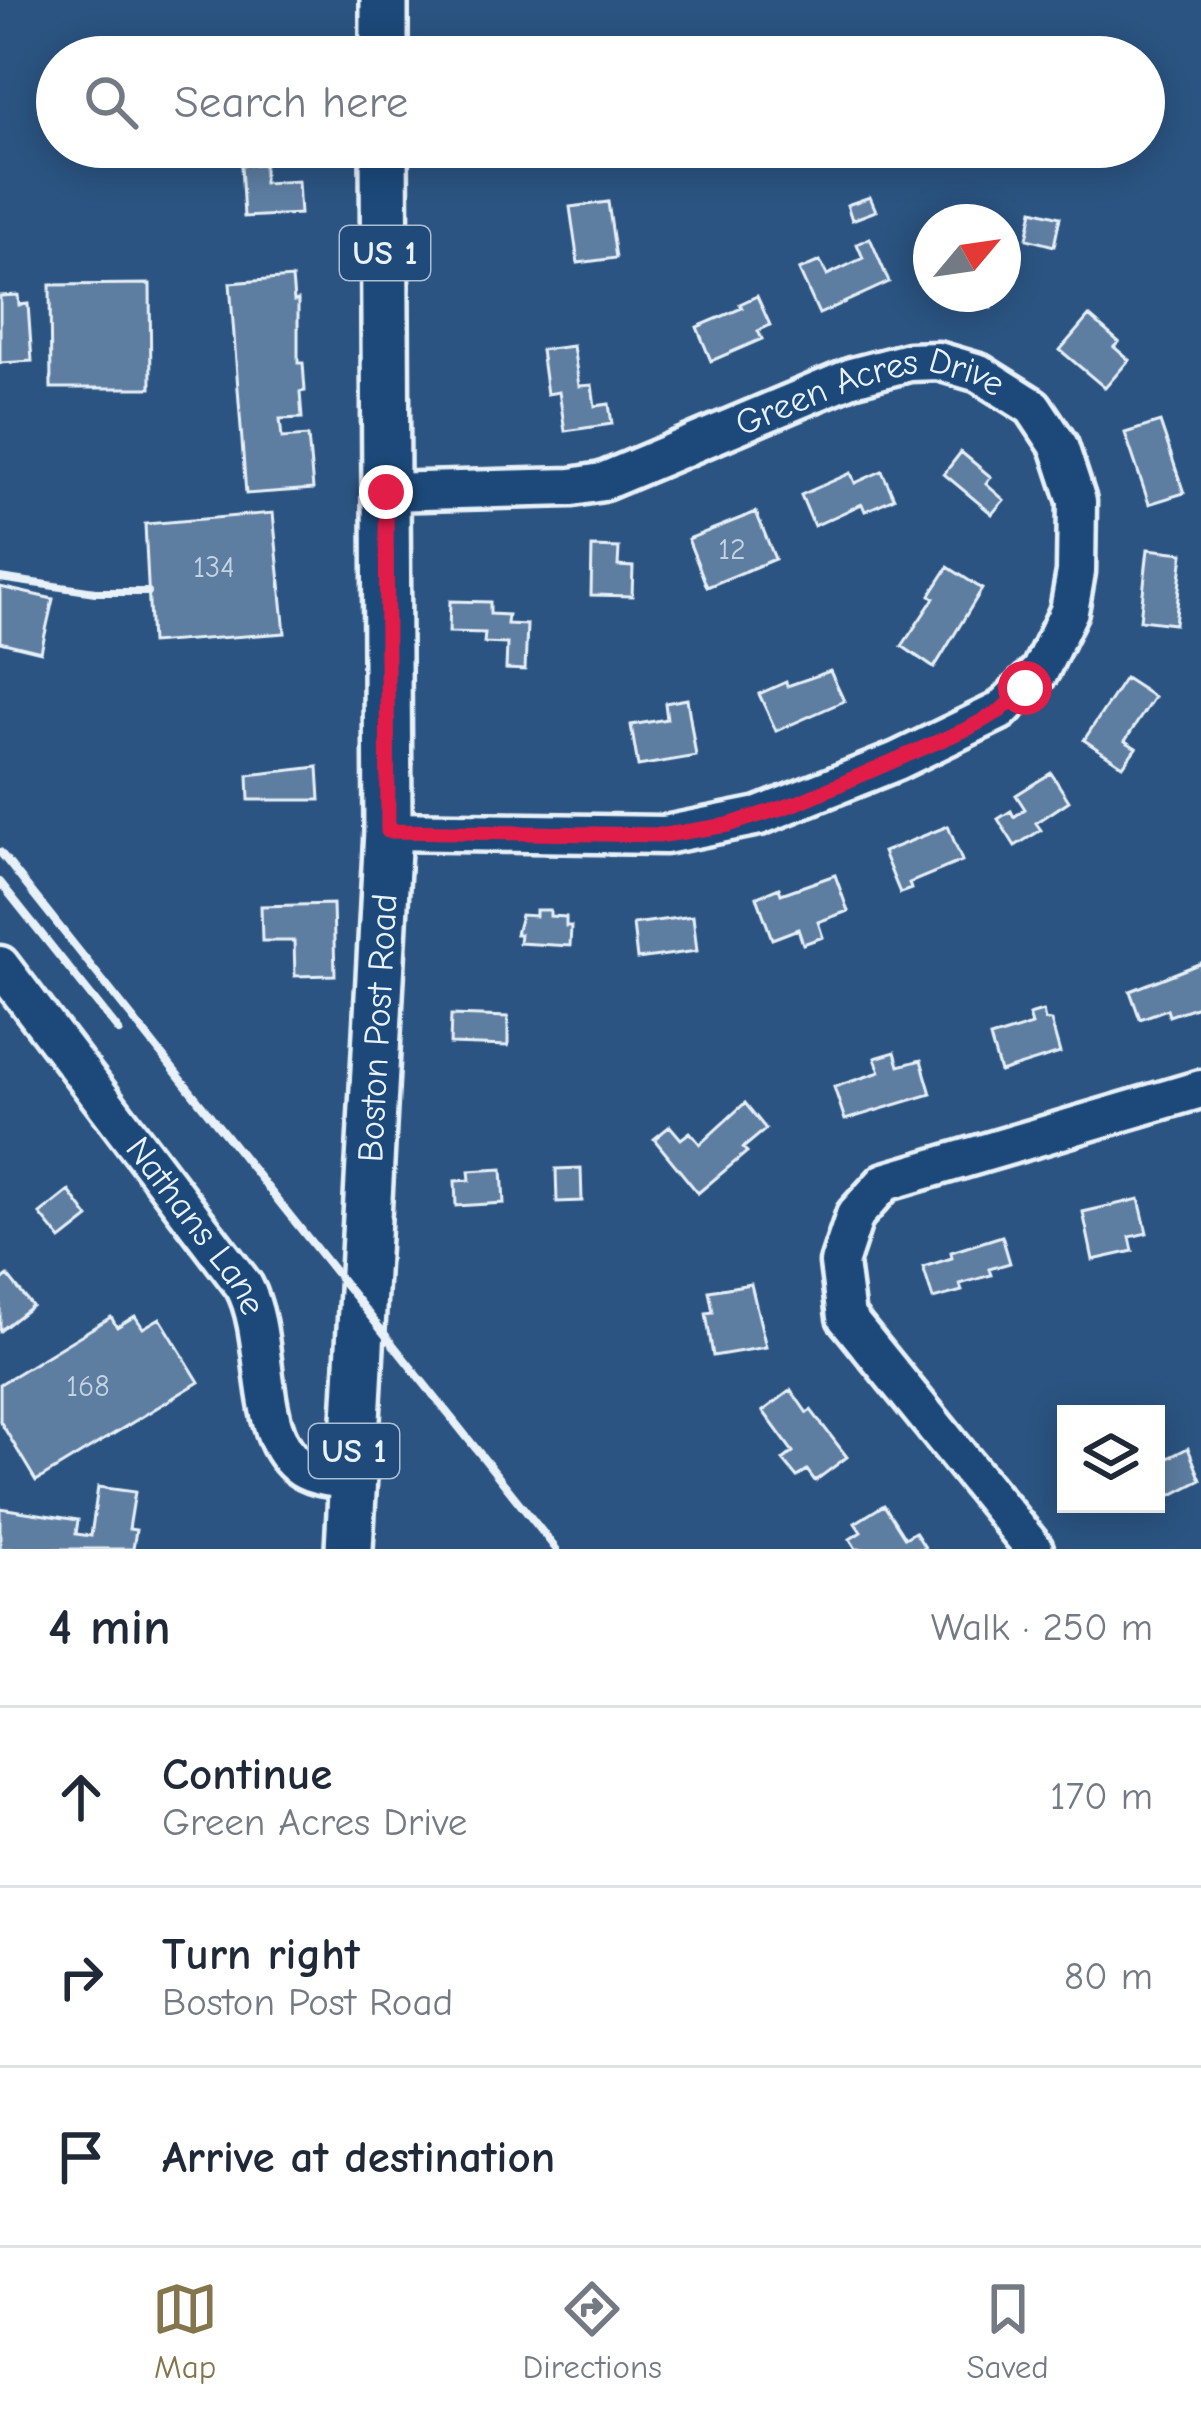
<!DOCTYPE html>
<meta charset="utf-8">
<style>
:root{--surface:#fff;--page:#f6f6f7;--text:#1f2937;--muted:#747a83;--line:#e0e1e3;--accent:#84754c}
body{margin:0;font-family:"Comic Neue",sans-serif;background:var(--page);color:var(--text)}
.controls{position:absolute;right:36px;bottom:36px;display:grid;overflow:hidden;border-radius:0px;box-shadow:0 6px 30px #0003}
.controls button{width:108px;height:108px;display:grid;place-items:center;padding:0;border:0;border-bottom:3px solid var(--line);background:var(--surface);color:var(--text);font:60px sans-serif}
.compass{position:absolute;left:913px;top:204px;width:108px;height:108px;border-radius:50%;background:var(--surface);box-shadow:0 6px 30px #0003;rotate:61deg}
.stop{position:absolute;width:36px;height:36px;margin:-27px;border:9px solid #e11d48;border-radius:50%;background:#fff}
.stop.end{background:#e11d48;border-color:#fff;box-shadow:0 3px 12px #0008}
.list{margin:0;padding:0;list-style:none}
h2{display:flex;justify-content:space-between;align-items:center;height:156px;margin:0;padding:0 48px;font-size:51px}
h2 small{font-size:39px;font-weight:400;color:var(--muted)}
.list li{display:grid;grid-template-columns:78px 1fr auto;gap:36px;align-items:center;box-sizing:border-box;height:180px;padding:0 48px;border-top:3px solid var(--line)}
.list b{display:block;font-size:45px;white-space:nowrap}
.list p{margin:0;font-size:39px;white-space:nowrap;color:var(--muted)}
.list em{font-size:39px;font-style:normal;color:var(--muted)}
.icon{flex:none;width:66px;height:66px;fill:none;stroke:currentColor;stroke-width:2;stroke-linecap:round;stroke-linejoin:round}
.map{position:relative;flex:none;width:1201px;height:1549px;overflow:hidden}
.search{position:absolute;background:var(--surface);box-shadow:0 6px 30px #0003;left:36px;right:36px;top:36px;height:132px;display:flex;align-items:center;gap:30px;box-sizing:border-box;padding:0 42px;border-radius:66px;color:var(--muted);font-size:45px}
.sheet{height:696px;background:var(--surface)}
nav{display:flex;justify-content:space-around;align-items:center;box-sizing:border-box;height:168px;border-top:3px solid var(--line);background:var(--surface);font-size:33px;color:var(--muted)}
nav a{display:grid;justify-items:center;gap:6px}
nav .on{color:var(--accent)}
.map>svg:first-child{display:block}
.building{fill:#5d7da1;stroke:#e8f1f8;stroke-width:3}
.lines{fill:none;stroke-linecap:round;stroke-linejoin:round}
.minor-casing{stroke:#e8f1f8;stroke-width:45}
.major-casing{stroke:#e8f1f8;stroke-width:54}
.minor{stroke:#1f4a7a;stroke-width:36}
.major{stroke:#1f4a7a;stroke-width:45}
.rail{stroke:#e8f1f8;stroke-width:8}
.route{stroke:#e11d48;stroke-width:15}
.labels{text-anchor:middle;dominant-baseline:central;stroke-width:9;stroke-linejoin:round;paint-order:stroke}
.number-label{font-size:30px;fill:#c5d4e2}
.shield{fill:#1f4a7a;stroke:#acbfd2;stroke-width:3}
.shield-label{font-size:33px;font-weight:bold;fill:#e8f1f8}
.street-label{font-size:36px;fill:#e8f1f8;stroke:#1f4a7a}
</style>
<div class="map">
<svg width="1201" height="1549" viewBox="0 0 1201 1549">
<rect width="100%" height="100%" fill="#2b5482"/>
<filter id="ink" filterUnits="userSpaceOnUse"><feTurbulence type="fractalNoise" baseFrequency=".00833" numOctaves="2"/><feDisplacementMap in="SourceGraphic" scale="24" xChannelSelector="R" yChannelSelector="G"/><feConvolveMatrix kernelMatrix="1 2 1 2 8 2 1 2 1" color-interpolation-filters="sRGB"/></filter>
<g filter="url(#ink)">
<path class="building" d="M 264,164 L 264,183 L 298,181 L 300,214 L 244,217 L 241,165 Z
M 870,197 L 876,211 L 852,220 L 847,205 Z
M 608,202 L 616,258 L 578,263 L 570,207 Z
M 1033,210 L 1060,217 L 1054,246 L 1027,239 Z
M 870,238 L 889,282 L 819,314 L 799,270 L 820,261 L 827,275 L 863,258 L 857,244 Z
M 292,278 L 294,301 L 298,300 L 298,363 L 303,363 L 305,391 L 300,392 L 302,418 L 280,419 L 282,438 L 308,436 L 313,489 L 246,494 L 230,283 Z
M 150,284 L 151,388 L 51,388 L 50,285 Z
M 945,294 L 994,294 L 991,308 L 944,299 Z
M 18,295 L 19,305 L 28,304 L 32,361 L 0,363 L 0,296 Z
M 757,296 L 770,325 L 758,331 L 762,339 L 711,361 L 697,327 L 742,308 L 740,304 Z
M 1089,316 L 1119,342 L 1114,347 L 1129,360 L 1105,388 L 1060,350 Z
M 573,346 L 579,386 L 592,385 L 595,406 L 609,404 L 612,424 L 565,431 L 559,392 L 547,394 L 541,350 Z
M 1160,422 L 1184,493 L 1149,504 L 1125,433 Z
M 961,452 L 991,477 L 986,484 L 1004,500 L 992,514 L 944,474 Z
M 882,471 L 894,498 L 865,511 L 862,504 L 814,526 L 801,495 L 851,473 L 855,483 Z
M 756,512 L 775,559 L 707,587 L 688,539 Z
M 273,513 L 285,633 L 151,643 L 145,524 Z
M 592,547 L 619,548 L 618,566 L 633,567 L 632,596 L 591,595 Z
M 1148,549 L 1183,553 L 1175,624 L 1140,620 Z
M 948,567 L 982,589 L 934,668 L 902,646 L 934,598 L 930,595 Z
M 0,587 L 53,599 L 41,652 L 0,642 Z
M 450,601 L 490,602 L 490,614 L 508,615 L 507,624 L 527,625 L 525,670 L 506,669 L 507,644 L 484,643 L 485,633 L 449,632 Z
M 830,671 L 844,701 L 776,731 L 759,694 L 786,682 L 787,686 Z
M 1125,678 L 1154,697 L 1125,741 L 1136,748 L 1123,766 L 1084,740 Z
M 687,699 L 696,756 L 638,766 L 631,725 L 667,719 L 665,703 Z
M 318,767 L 320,800 L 249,800 L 248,775 Z
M 1051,773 L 1069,801 L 1036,823 L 1041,830 L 1015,846 L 998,819 L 1011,811 L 1014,817 L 1025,809 L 1016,795 Z
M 948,826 L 962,861 L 909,883 L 911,889 L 900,893 L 883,852 Z
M 835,875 L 848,911 L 818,922 L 823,937 L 803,944 L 798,929 L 772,939 L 757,897 L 779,888 L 781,894 Z
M 333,904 L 335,975 L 295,976 L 294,941 L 262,941 L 261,906 Z
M 536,910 L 550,910 L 550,916 L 566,917 L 566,926 L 571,926 L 570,946 L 519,943 L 520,934 L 516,934 L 521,915 L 536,916 Z
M 693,916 L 697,951 L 637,959 L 633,924 Z
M 1201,963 L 1201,1005 L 1169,1016 L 1167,1009 L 1140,1019 L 1130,991 Z
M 1043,1011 L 1045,1020 L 1051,1021 L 1060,1053 L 1000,1072 L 990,1038 L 1032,1025 L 1029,1015 Z
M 451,1015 L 508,1017 L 508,1046 L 450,1044 Z
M 895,1052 L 899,1066 L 921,1060 L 931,1094 L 845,1120 L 834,1087 L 880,1072 L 875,1058 Z
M 745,1103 L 766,1129 L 743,1148 L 747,1152 L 698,1193 L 654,1139 L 670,1126 L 681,1139 L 690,1132 L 700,1144 Z
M 581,1168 L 582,1201 L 557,1202 L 556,1169 Z
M 502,1169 L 504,1203 L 456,1206 L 455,1181 L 470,1180 L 469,1171 Z
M 69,1191 L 89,1218 L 61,1240 L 40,1214 Z
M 1139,1199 L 1147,1233 L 1130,1237 L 1133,1251 L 1093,1260 L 1083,1212 Z
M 1002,1236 L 1010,1263 L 989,1269 L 991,1275 L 960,1284 L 962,1291 L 933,1299 L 923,1267 L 952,1258 L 951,1252 Z
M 8,1276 L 32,1306 L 0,1331 L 0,1282 Z
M 751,1284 L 766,1347 L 713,1356 L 706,1313 L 713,1312 L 709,1291 Z
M 135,1316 L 143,1328 L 160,1318 L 199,1382 L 36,1481 L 0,1421 L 0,1384 L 111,1317 L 117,1327 Z
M 791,1390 L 807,1413 L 811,1410 L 847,1457 L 815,1481 L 807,1470 L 797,1477 L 783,1460 L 793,1452 L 763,1411 Z
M 1188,1448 L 1201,1480 L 1156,1503 L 1156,1464 Z
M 98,1487 L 135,1492 L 129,1529 L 136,1530 L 133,1549 L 0,1549 L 0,1508 L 78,1520 L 76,1534 L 91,1536 Z
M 884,1505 L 905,1538 L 915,1532 L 926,1549 L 856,1549 L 850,1539 L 861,1532 L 855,1523 Z"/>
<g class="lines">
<g class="minor-casing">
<g id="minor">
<path id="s1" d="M 386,492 L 572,487 L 602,482 L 852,377 L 909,362 L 938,361 L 979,373 L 1033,407 L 1059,446 L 1077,501 L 1076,572 L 1069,611 L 1040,671 L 1000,711 L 897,761 L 759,816 L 665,835 L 388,831"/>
<path id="s2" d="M 0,965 L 244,1286 C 272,1338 253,1430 298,1466 C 312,1478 336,1478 353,1481"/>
<path d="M 1034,1549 L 846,1317 L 839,1263 L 855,1215 L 885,1182 L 1201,1089"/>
</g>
</g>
<g class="major-casing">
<g id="major">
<path d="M 384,0 L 384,57"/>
<path id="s3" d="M 349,1549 L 388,831 L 384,147"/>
</g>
</g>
<use href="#minor" class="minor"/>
<use href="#major" class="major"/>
<path class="rail" d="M 0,578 L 95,592 L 148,592
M 0,852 L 556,1549
M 0,882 L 119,1031"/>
</g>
</g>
<g class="lines" filter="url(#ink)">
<path class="route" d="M 386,492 L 388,831 L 665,835 L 728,825 L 797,803 L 969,728 L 1000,711 L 1025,688"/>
</g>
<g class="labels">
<g class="number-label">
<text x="732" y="549">12</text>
<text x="214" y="567">134</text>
<text x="88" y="1386">168</text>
</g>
<g class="shield">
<rect x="340" y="226" width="90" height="54" rx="9"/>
<rect x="309" y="1424" width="90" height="54" rx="9"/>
</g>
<g class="shield-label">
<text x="385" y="253">US 1</text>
<text x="354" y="1451">US 1</text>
</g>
<g class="street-label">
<text stroke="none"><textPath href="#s1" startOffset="504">Green Acres Drive</textPath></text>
<text stroke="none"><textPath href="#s3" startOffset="522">Boston Post Road</textPath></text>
<text stroke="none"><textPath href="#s2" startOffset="327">Nathans Lane</textPath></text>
</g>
</g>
</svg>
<div class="controls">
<button><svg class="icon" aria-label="layers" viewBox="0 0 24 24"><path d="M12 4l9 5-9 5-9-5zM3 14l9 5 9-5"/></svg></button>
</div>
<svg class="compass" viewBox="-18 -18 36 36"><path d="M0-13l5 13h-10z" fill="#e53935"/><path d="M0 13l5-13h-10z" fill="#747a83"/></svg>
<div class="stop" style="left:1025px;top:688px"></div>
<div class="stop end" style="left:386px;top:492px"></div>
<div class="search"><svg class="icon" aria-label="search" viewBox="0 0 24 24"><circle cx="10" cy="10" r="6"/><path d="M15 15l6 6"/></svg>Search here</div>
</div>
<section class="sheet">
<h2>4 min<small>Walk · 250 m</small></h2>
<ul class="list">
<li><svg class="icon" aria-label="ahead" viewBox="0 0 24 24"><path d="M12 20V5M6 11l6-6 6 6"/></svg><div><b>Continue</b><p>Green Acres Drive</p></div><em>170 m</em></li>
<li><svg class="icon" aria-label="right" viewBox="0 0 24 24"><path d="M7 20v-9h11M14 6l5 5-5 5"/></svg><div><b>Turn right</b><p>Boston Post Road</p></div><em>80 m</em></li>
<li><svg class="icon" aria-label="arrive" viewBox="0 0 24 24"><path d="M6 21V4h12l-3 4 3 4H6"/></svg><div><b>Arrive at destination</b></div></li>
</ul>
</section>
<nav>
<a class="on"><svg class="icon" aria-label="map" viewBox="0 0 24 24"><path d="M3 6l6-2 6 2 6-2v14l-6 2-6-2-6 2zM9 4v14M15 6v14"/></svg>Map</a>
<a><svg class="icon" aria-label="directions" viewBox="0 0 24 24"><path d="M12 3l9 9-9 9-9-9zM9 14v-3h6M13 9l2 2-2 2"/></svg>Directions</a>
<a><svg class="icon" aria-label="saved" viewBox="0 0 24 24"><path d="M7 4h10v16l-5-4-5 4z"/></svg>Saved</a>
</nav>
